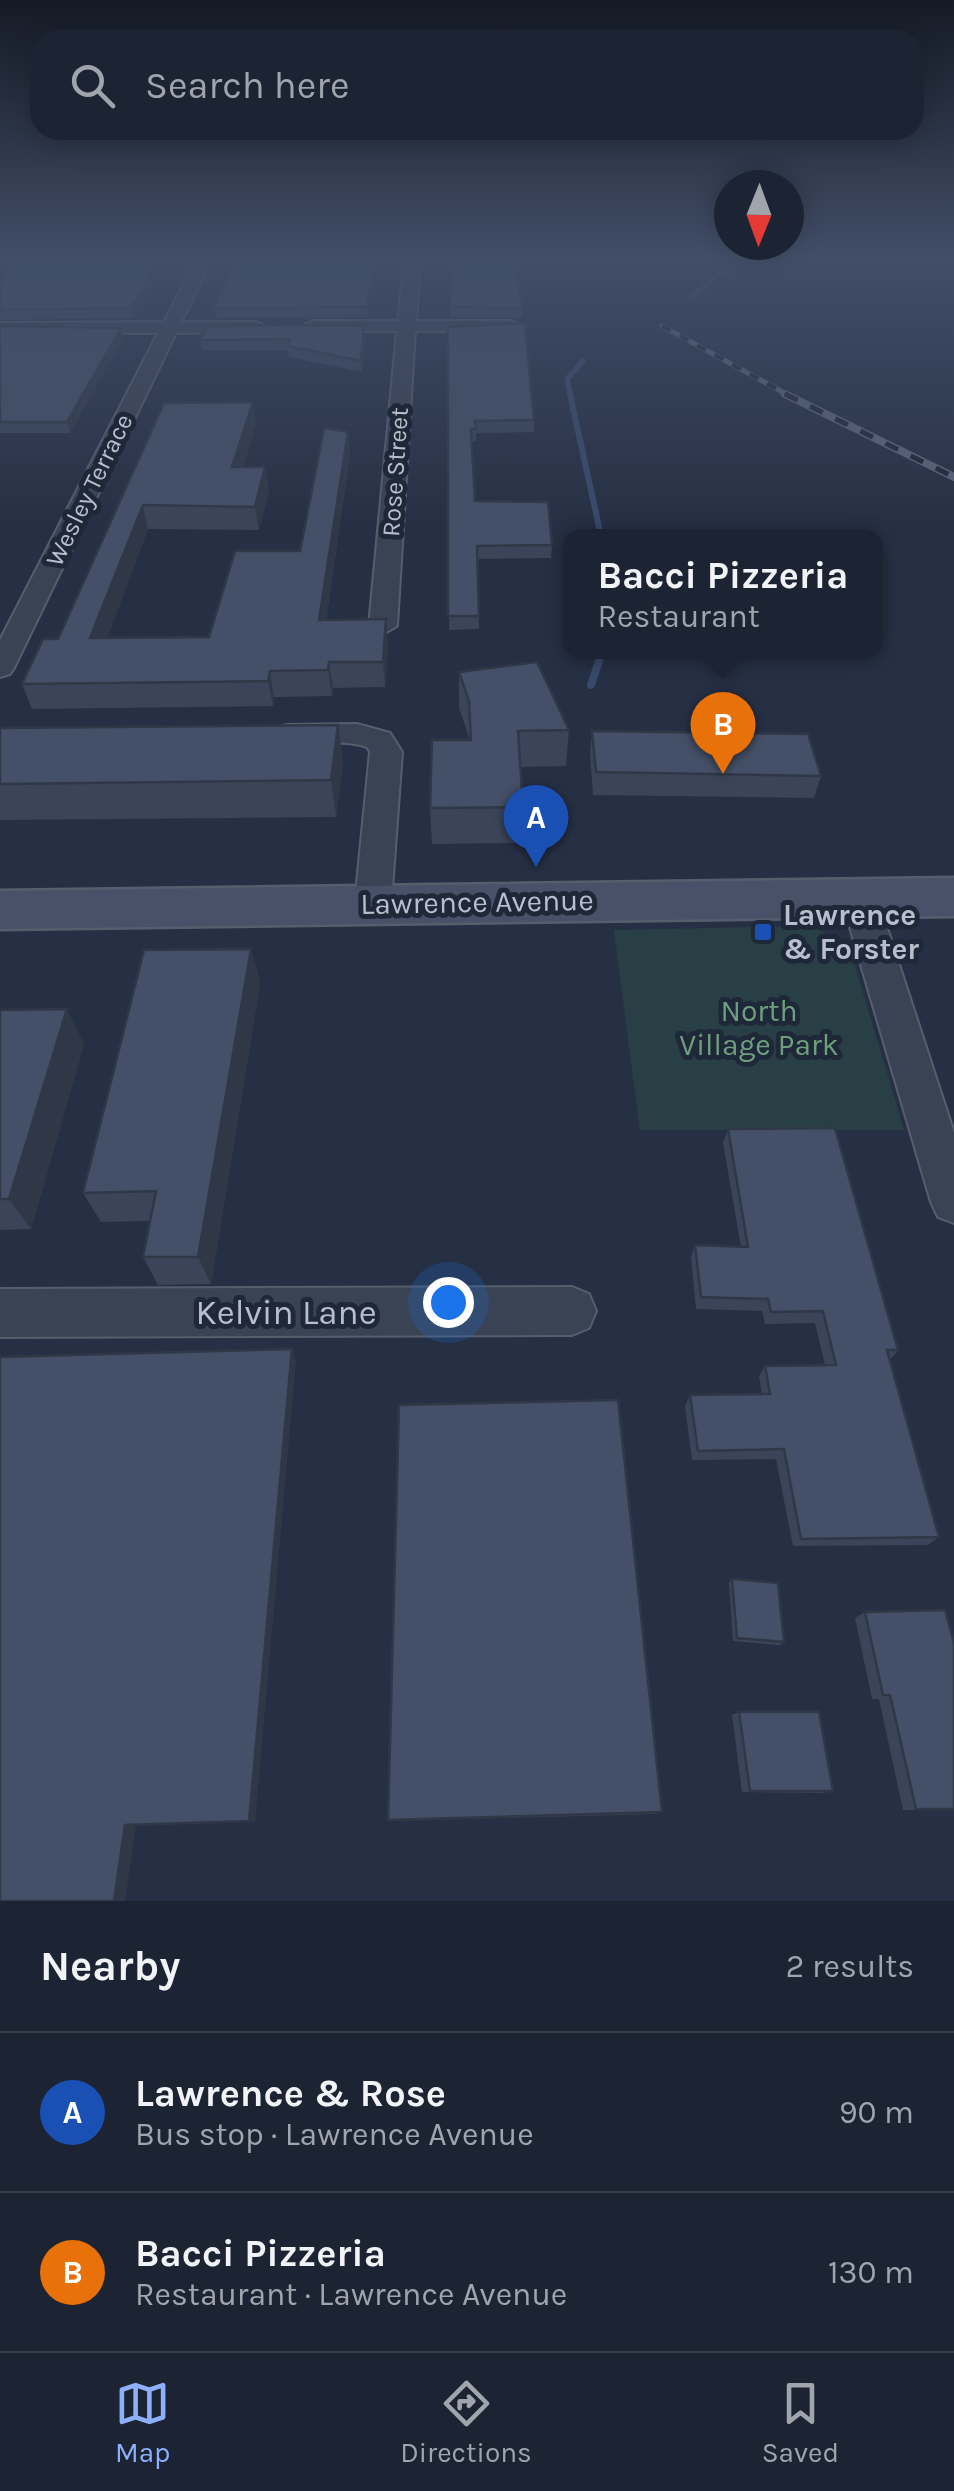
<!DOCTYPE html>
<meta charset="utf-8">
<style>
:root{--surface:#1c2433;--page:#252c3b;--text:#f1f3f6;--muted:#a0a4ac;--line:#3a414e;--accent:#8daffd}
body{margin:0;font-family:Karla,sans-serif;background:var(--page);color:var(--text)}
.compass{position:absolute;left:714px;top:170px;width:90px;height:90px;border-radius:50%;background:var(--surface);box-shadow:0 5px 25px #0003;rotate:181deg}
.you{position:absolute;left:448px;top:1302px;width:35px;height:35px;margin:-25px;border:8px solid #fff;border-radius:50%;background:#1a73e8;box-shadow:0 0 0 15px #1a73e833}
.badge{display:grid;place-items:center;width:65px;height:65px;border-radius:50%;background:var(--accent);color:#fff;font-size:32px;font-weight:700}
.pin{position:absolute;translate:-50% -82px;filter:drop-shadow(0 2px 5px #0008)}
.pin::after{content:'';position:absolute;top:52px;width:35px;height:30px;background:inherit;clip-path:polygon(0 0,100% 0,50% 100%)}
.popup{position:absolute;left:563px;top:529px;width:320px;height:130px;box-sizing:border-box;display:grid;place-content:center;border-radius:20px;background:var(--surface);filter:drop-shadow(0 2px 8px #0005);font-size:32px;white-space:nowrap;color:var(--muted)}
.popup b{font-size:38px;color:var(--text)}
.popup::after{content:'';position:absolute;left:50%;top:100%;margin-left:-20px;border:20px solid transparent;border-top-color:var(--surface)}
.list{margin:0;padding:0;list-style:none}
h2{display:flex;justify-content:space-between;align-items:center;height:130px;margin:0;padding:0 40px;font-size:42px}
h2 small{font-size:32px;font-weight:400;color:var(--muted)}
.list li{display:grid;grid-template-columns:65px 1fr auto;gap:30px;align-items:center;box-sizing:border-box;height:160px;padding:0 40px;border-top:2px solid var(--line)}
.list b{display:block;font-size:38px;white-space:nowrap}
.list p{margin:0;font-size:32px;white-space:nowrap;color:var(--muted)}
.list em{font-size:32px;font-style:normal;color:var(--muted)}
.icon{flex:none;width:55px;height:55px;fill:none;stroke:currentColor;stroke-width:2;stroke-linecap:round;stroke-linejoin:round}
.map{position:relative;flex:none;width:954px;height:1901px;overflow:hidden}
.search{position:absolute;background:var(--surface);box-shadow:0 5px 25px #0003;left:30px;right:30px;top:30px;height:110px;display:flex;align-items:center;gap:25px;box-sizing:border-box;padding:0 35px;border-radius:30px;color:var(--muted);font-size:38px}
.sheet{height:450px;background:var(--surface)}
nav{display:flex;justify-content:space-around;align-items:center;box-sizing:border-box;height:140px;border-top:2px solid var(--line);background:var(--surface);font-size:28px;color:var(--muted)}
nav a{display:grid;justify-items:center;gap:5px}
nav .on{color:var(--accent)}
.map>svg:first-child{display:block}
.green{fill:#284045}
.lines{fill:none;stroke-linecap:round;stroke-linejoin:round}
.stream-far2{stroke:#384a6c;stroke-width:5}
.stream-far1{stroke:#384a6c;stroke-width:6}
.stream{stroke:#384a6c;stroke-width:8}
.minor-casing{stroke:#565e6e;stroke-width:4}
.secondary-casing{stroke:#565e6e;stroke-width:5}
.minor{fill:#3a4354;fill-rule:evenodd}
.secondary{fill:#485167;fill-rule:evenodd}
.rail-far1-casing{stroke:#5c667b;stroke-width:5}
.rail-casing{stroke:#5c667b;stroke-width:8}
.rail-far1{stroke:#1f2839;stroke-width:4;stroke-dasharray:10;stroke-linecap:butt}
.rail{stroke:#1f2839;stroke-width:5;stroke-dasharray:14;stroke-linecap:butt}
.wall{fill:#3a4559}
.shaded-wall{fill:#303848}
.building{fill:#445067;stroke:#303848;stroke-width:2.5}
.transit-dot{fill:#1a4fb4;stroke:#1f2839;stroke-width:4}
.labels{text-anchor:middle;dominant-baseline:central;stroke-width:10;stroke-linejoin:round;paint-order:stroke}
.far-street-label{font-size:25px;fill:#b8becd;stroke:#1f2839}
.street-label{font-size:30px;fill:#b8becd;stroke:#1f2839}
.poi-label{font-size:30px;font-weight:bold;fill:#b8becd;stroke:#1f2839;text-anchor:start}
.park-label{font-size:30px;fill:#6e9f7d;stroke:#1f2839}
.near-street-label{font-size:35px;fill:#b8becd;stroke:#1f2839}
</style>
<div class="map">
<svg width="954" height="1901" viewBox="0 0 954 1901">
<rect width="100%" height="100%" fill="#263044"/>
<path class="green" d="M 809,926 L 844,941 L 852,956 L 904,1130 L 640,1130 L 614,930 Z"/>
<g class="lines">
<path class="stream-far2" d="M 691,297 L 727,268 L 760,259
M 571,396 L 567,379 L 583,361"/>
<path class="stream-far1" d="M 570,394 L 601,536"/>
<path class="stream" d="M 591,685 L 602,652"/>
<g class="minor-casing">
<path id="minor" d="M 197,259 L 212,259 L 181,322 L 257,322 L 266,327 L 257,332 L 176,333 L 14,668 L 10,674 L 0,677 L 0,640 L 158,333 L 0,333 L 0,323 L 164,322 Z
M 405,259 L 420,259 L 416,321 L 512,321 L 521,326 L 512,331 L 415,331 L 397,626 L 383,634 L 369,626 L 397,331 L 312,331 L 303,326 L 312,321 L 398,321 Z
M 357,724 L 390,733 L 402,752 L 391,903 L 386,912 L 373,916 L 360,912 L 355,903 L 370,752 L 367,747 C 338,737 307,748 277,741 L 273,734 L 277,727 L 288,725 Z
M 859,884 L 872,888 L 877,897 L 954,1133 L 954,1223 L 938,1217 L 931,1202 L 841,897 L 846,888 Z
M 572,1287 L 589,1294 L 596,1311 L 589,1328 L 572,1335 L 0,1337 L 0,1289 Z"/>
</g>
<g class="secondary-casing">
<path id="secondary" d="M 954,878 L 954,916 L 0,929 L 0,891 Z"/>
</g>
<use href="#minor" class="minor"/>
<use href="#secondary" class="secondary"/>
<g class="rail-far1-casing">
<path id="rail-far1" d="M 662,326 L 790,396"/>
</g>
<g class="rail-casing">
<path id="rail" d="M 785,394 L 954,477"/>
</g>
<use href="#rail-far1" class="rail-far1"/>
<use href="#rail" class="rail"/>
</g>
<path class="wall" d="M 167,259 L 133,318 L 0,320 L 0,282 Z
M 236,259 L 376,259 L 368,317 L 216,318 L 214,308 Z
M 451,259 L 523,308 L 523,318 L 450,317 Z
M 364,325 L 365,336 L 362,372 L 289,357 L 288,350 L 202,350 L 200,340 Z
M 0,326 L 121,328 L 123,339 L 70,433 L 0,433 Z
M 448,327 L 534,420 L 534,432 L 476,433 L 476,441 L 472,441 L 475,501 L 552,545 L 551,558 L 477,559 L 479,629 L 449,630 Z
M 164,403 L 256,425 L 243,467 L 265,467 L 269,490 L 259,530 L 148,529 L 107,638 L 209,637 L 300,551 L 348,432 L 350,455 L 326,620 L 388,644 L 385,687 L 333,688 L 332,696 L 274,697 L 273,706 L 32,709 L 22,684 L 58,639 Z
M 459,672 L 569,730 L 566,766 L 520,767 L 523,807 L 521,843 L 432,844 L 430,808 L 470,740 L 459,708 Z
M 338,725 L 343,761 L 336,817 L 0,820 L 0,728 Z
M 592,731 L 821,776 L 814,798 L 593,795 L 590,753 Z
M 251,949 L 260,983 L 211,1284 L 158,1285 L 143,1257 L 150,1221 L 101,1222 L 83,1193 Z
M 0,1010 L 84,1044 L 31,1229 L 0,1230 Z
M 728,1129 L 898,1350 L 890,1360 L 939,1537 L 928,1545 L 793,1546 L 776,1459 L 692,1460 L 685,1406 L 690,1395 L 762,1394 L 759,1376 L 765,1366 L 825,1365 L 815,1323 L 765,1324 L 762,1311 L 696,1309 L 691,1257 L 695,1245 L 741,1247 L 723,1143 Z
M 732,1579 L 784,1642 L 780,1645 L 733,1641 L 729,1583 Z
M 865,1612 L 954,1643 L 954,1810 L 903,1810 L 879,1699 L 872,1699 L 855,1618 Z
M 739,1712 L 833,1791 L 823,1793 L 742,1792 L 732,1715 Z
M 662,1812 L 652,1814 L 392,1821 L 388,1820 Z"/>
<path class="shaded-wall" d="M 159,259 L 167,259 L 133,318 L 131,308 Z
M 374,259 L 376,259 L 368,317 L 367,307 Z
M 364,325 L 365,336 L 362,372 L 361,361 Z
M 121,328 L 123,339 L 70,433 L 67,422 Z
M 253,402 L 256,425 L 236,491 L 232,467 Z
M 348,432 L 350,455 L 322,645 L 319,620 Z
M 265,467 L 269,490 L 259,530 L 255,507 Z
M 143,505 L 148,529 L 98,663 L 90,638 Z
M 386,619 L 388,644 L 385,687 L 383,662 Z
M 329,662 L 333,688 L 332,696 L 328,670 Z
M 270,671 L 274,697 L 273,706 L 268,681 Z
M 338,725 L 343,761 L 336,817 L 331,780 Z
M 251,949 L 260,983 L 211,1284 L 198,1257 Z
M 67,1009 L 84,1044 L 31,1229 L 9,1199 Z
M 292,1349 L 296,1360 L 255,1822 L 249,1821 Z
M 125,1825 L 136,1826 L 125,1901 L 114,1901 Z"/>
<path class="building" d="M 21,259 L 159,259 L 131,308 L 0,310 L 0,282 Z
M 236,259 L 374,259 L 367,307 L 214,308 Z
M 451,259 L 514,259 L 523,308 L 450,307 Z
M 525,323 L 534,420 L 475,421 L 476,429 L 471,429 L 475,501 L 548,502 L 552,545 L 477,546 L 479,616 L 448,616 L 448,327 Z
M 364,325 L 361,361 L 288,346 L 290,339 L 200,340 L 206,326 Z
M 0,326 L 121,328 L 67,422 L 0,422 Z
M 253,402 L 232,467 L 265,467 L 255,507 L 143,505 L 90,638 L 209,637 L 235,551 L 300,551 L 324,428 L 348,432 L 319,620 L 386,619 L 383,662 L 329,662 L 328,670 L 270,671 L 268,681 L 22,684 L 43,639 L 58,639 L 164,403 Z
M 537,662 L 569,730 L 518,731 L 523,807 L 430,808 L 432,740 L 471,740 L 469,701 L 459,672 Z
M 338,725 L 331,780 L 0,784 L 0,728 Z
M 592,731 L 808,734 L 821,776 L 596,772 Z
M 251,949 L 198,1257 L 143,1257 L 156,1191 L 83,1193 L 144,950 Z
M 67,1009 L 9,1199 L 0,1199 L 0,1010 Z
M 835,1128 L 898,1350 L 887,1350 L 939,1537 L 801,1539 L 784,1449 L 698,1451 L 690,1395 L 770,1394 L 765,1366 L 836,1365 L 823,1311 L 771,1312 L 768,1299 L 701,1297 L 695,1245 L 748,1247 L 728,1129 Z
M 292,1349 L 249,1821 L 125,1825 L 114,1901 L 0,1901 L 0,1357 Z
M 618,1400 L 662,1812 L 388,1820 L 399,1405 Z
M 732,1579 L 778,1583 L 784,1642 L 737,1638 Z
M 945,1610 L 954,1643 L 954,1809 L 916,1809 L 890,1695 L 883,1695 L 865,1612 Z
M 739,1712 L 819,1712 L 833,1791 L 750,1791 Z"/>
<linearGradient id="sky" x2="0" y2="1"><stop stop-color="#151a25"/><stop offset="0.49" stop-color="#414e67"/><stop offset="1" stop-color="#414e67" stop-opacity="0"/></linearGradient>
<rect width="954" height="525" fill="url(#sky)"/>
<rect class="transit-dot" x="753" y="922" width="20" height="20" rx="5"/>
<g class="labels">
<g class="far-street-label">
<text transform="translate(395 472) rotate(-86)">Rose Street</text>
<text transform="translate(89 490) rotate(-64)">Wesley Terrace</text>
</g>
<g class="street-label">
<text transform="translate(477 902) rotate(-1)">Lawrence Avenue</text>
</g>
<g class="poi-label">
<text x="783" y="915">Lawrence<tspan x="783" dy="34">&amp; Forster</tspan></text>
</g>
<g class="park-label">
<text x="759" y="1011">North<tspan x="759" dy="34">Village Park</tspan></text>
</g>
<g class="near-street-label">
<text x="286" y="1312">Kelvin Lane</text>
</g>
</g>
</svg>
<svg class="compass" viewBox="-18 -18 36 36"><path d="M0-13l5 13h-10z" fill="#e53935"/><path d="M0 13l5-13h-10z" fill="#a0a4ac"/></svg>
<div class="you"></div>
<div class="pin badge" style="left:536px;top:867px;background:#1a4fb4">A</div>
<div class="pin badge" style="left:723px;top:774px;background:#e8710a">B</div>
<div class="popup"><b>Bacci Pizzeria</b>Restaurant</div>
<div class="search"><svg class="icon" aria-label="search" viewBox="0 0 24 24"><circle cx="10" cy="10" r="6"/><path d="M15 15l6 6"/></svg>Search here</div>
</div>
<section class="sheet">
<h2>Nearby<small>2 results</small></h2>
<ul class="list">
<li><span class="badge" style="background:#1a4fb4">A</span><div><b>Lawrence &amp; Rose</b><p>Bus stop · Lawrence Avenue</p></div><em>90 m</em></li>
<li><span class="badge" style="background:#e8710a">B</span><div><b>Bacci Pizzeria</b><p>Restaurant · Lawrence Avenue</p></div><em>130 m</em></li>
</ul>
</section>
<nav>
<a class="on"><svg class="icon" aria-label="map" viewBox="0 0 24 24"><path d="M3 6l6-2 6 2 6-2v14l-6 2-6-2-6 2zM9 4v14M15 6v14"/></svg>Map</a>
<a><svg class="icon" aria-label="directions" viewBox="0 0 24 24"><path d="M12 3l9 9-9 9-9-9zM9 14v-3h6M13 9l2 2-2 2"/></svg>Directions</a>
<a><svg class="icon" aria-label="saved" viewBox="0 0 24 24"><path d="M7 4h10v16l-5-4-5 4z"/></svg>Saved</a>
</nav>
